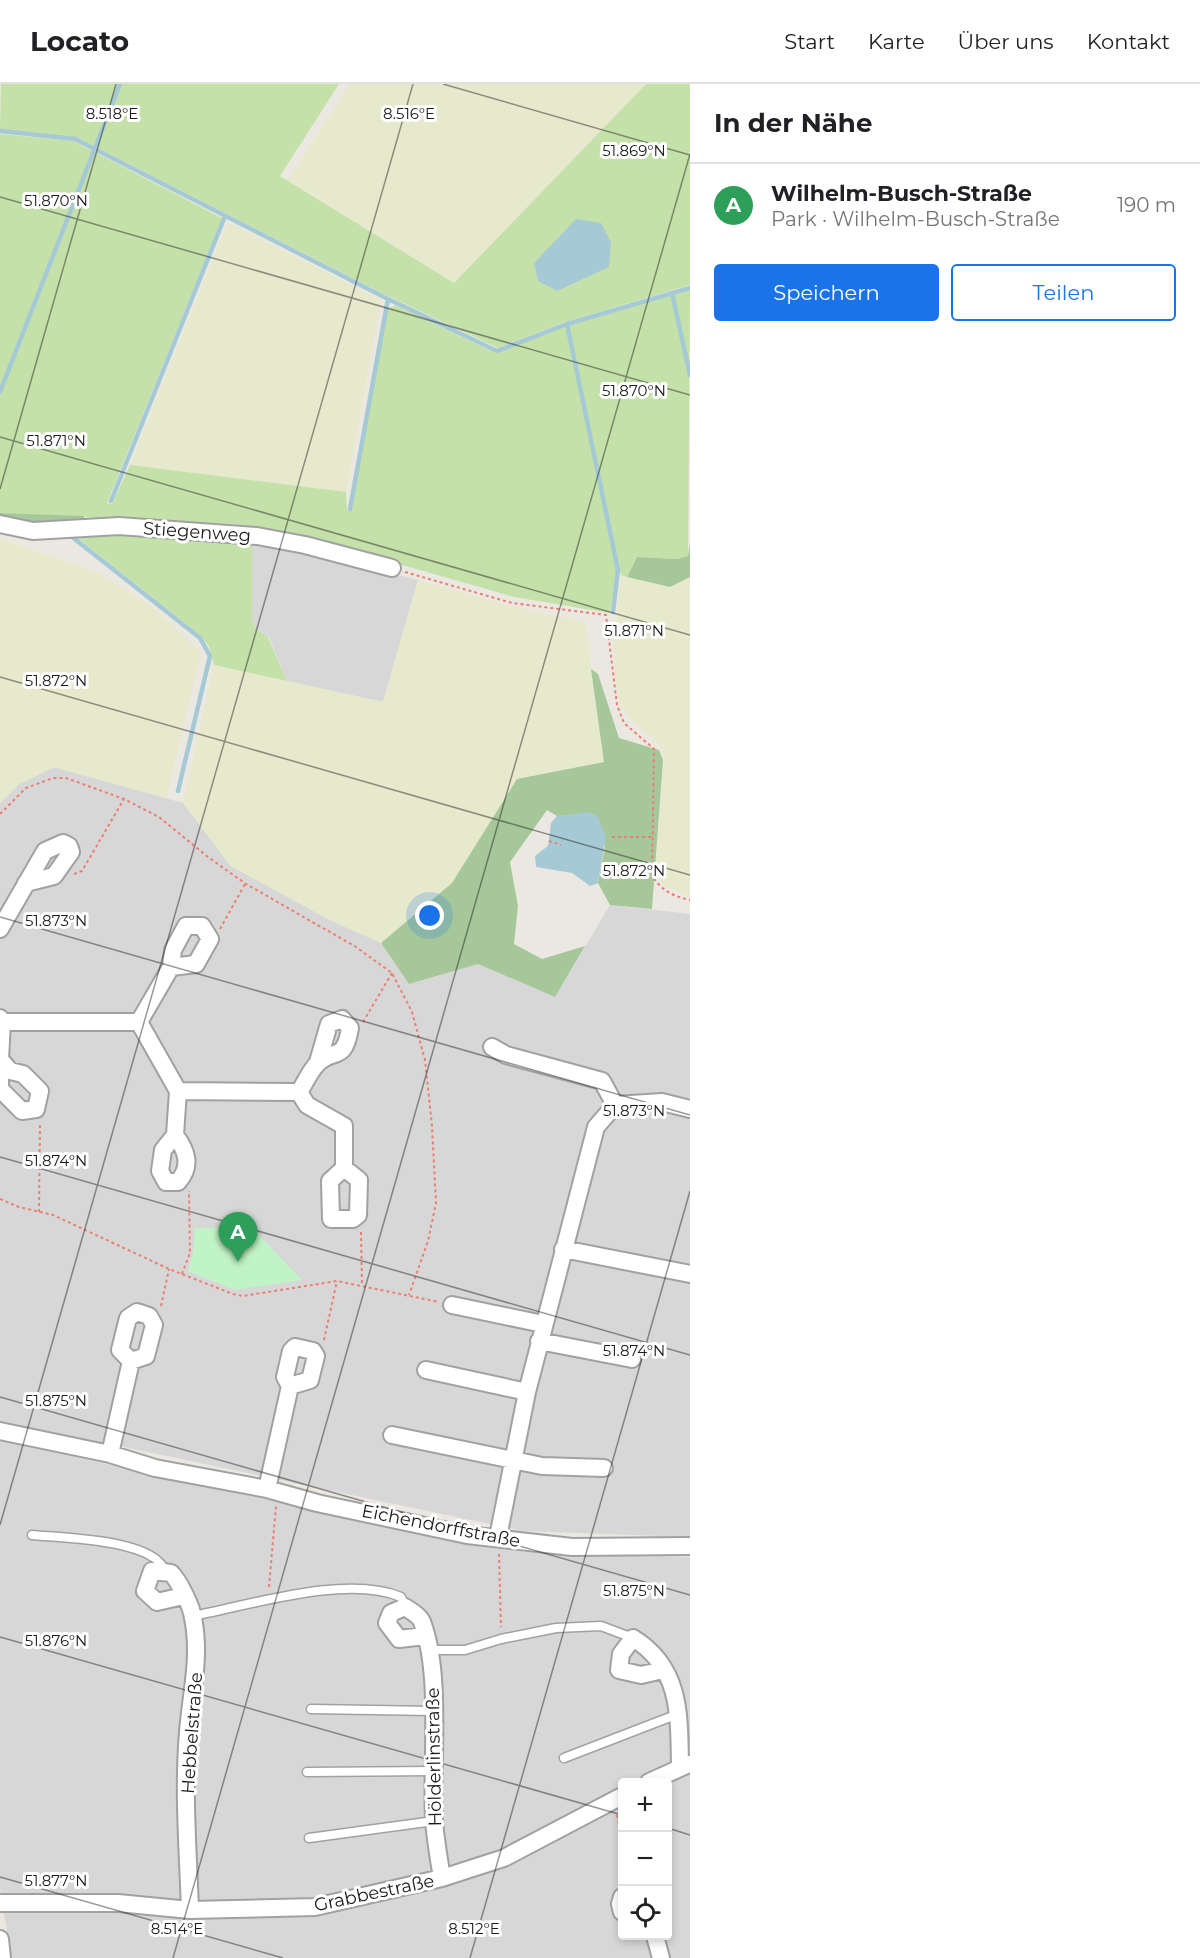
<!DOCTYPE html>
<html lang="de">
<meta charset="utf-8">
<style>
:root{--surface:#fff;--page:#f6f6f6;--text:#202124;--muted:#757577;--line:#e0e0e0;--accent:#1a73e8}
body{margin:0;font-family:Montserrat,sans-serif;background:var(--page);color:var(--text)}
.controls{position:absolute;right:18px;bottom:18px;display:grid;overflow:hidden;border-radius:6px;box-shadow:0 3px 9px #0003}
.controls button{width:54px;height:54px;display:grid;place-items:center;padding:0;border:0;border-bottom:2px solid var(--line);background:var(--surface);color:var(--text);font:30px sans-serif}
.you{position:absolute;left:430px;top:832px;width:21px;height:21px;margin:-15px;border:4px solid #fff;border-radius:50%;background:#1a73e8;box-shadow:0 0 0 9px #1a73e833}
.badge{display:grid;place-items:center;width:39px;height:39px;border-radius:50%;background:var(--accent);color:#fff;font-size:20px;font-weight:700}
.pin{position:absolute;translate:-50% -50px;filter:drop-shadow(0 2px 3px #0008)}
.pin::after{content:'';position:absolute;top:32px;width:21px;height:18px;background:inherit;clip-path:polygon(0 0,100% 0,50% 100%)}
.list{margin:0;padding:0;list-style:none}
h2{display:flex;justify-content:space-between;align-items:center;height:78px;margin:0;padding:0 24px;font-size:26px}
h2 small{font-size:20px;font-weight:400;color:var(--muted)}
.list li{display:grid;grid-template-columns:39px 1fr auto;gap:18px;align-items:center;box-sizing:border-box;height:84px;padding:0 24px;border-top:2px solid var(--line)}
.list b{display:block;font-size:22px;white-space:nowrap}
.list p{margin:0;font-size:20px;white-space:nowrap;color:var(--muted)}
.list em{font-size:20px;font-style:normal;color:var(--muted)}
.actions{display:flex;gap:12px;padding:18px 24px}
.actions a{flex:1;padding:14px 0;border:2px solid var(--accent);border-radius:6px;text-align:center;font-size:21px;color:var(--accent)}
.actions .main{background:var(--accent);color:#fff}
.icon{flex:none;width:33px;height:33px;fill:none;stroke:currentColor;stroke-width:2;stroke-linecap:round;stroke-linejoin:round}
.map{position:relative;flex:none;width:690px;height:1874px;overflow:hidden}
header{display:flex;align-items:center;gap:36px;box-sizing:border-box;height:84px;padding:0 30px;background:var(--surface);border-bottom:2px solid var(--line)}
header strong{font-size:28px}
nav{display:flex;gap:33px;margin-inline-start:auto;font-size:21px}
main{display:flex}
aside{flex:1;background:var(--surface)}
.map>svg:first-child{display:block}
.residential{fill:#d8d7d7;fill-rule:evenodd}
.farmland{fill:#e7e9cd}
.grass{fill:#c5e1aa}
.forest{fill:#a6c799}
.park{fill:#c0f3c5}
.water{fill:#a5cad5}
.lines{fill:none;stroke-linecap:round;stroke-linejoin:round}
.stream{stroke:#a5cad5;stroke-width:4.5}
.lane-casing{stroke:#a1a1a1;stroke-width:11}
.street-casing{stroke:#a1a1a1;stroke-width:20}
.path{stroke:#eb7f72;stroke-width:2;stroke-dasharray:3 3;stroke-linecap:butt}
.lane{stroke:#fff;stroke-width:8}
.street{stroke:#fff;stroke-width:16}
.ticks{fill:none;stroke:#1a1a1a;stroke-width:1.5;stroke-opacity:0.45}
.labels{text-anchor:middle;dominant-baseline:central;stroke-width:6;stroke-linejoin:round;paint-order:stroke}
.street-label{font-size:18px;fill:#1a1a1a;stroke:#fff}
.ticks-label{font-size:15px;text-anchor:middle;fill:#1a1a1a;stroke:#fff;stroke-width:6;stroke-linejoin:round;paint-order:stroke}
</style>
<header>
<strong>Locato</strong>
<nav><a>Start</a><a>Karte</a><a>Über uns</a><a>Kontakt</a></nav>
</header>
<main>
<div class="map">
<svg width="690" height="1874" viewBox="0 0 690 1874">
<rect width="100%" height="100%" fill="#ebe8e1"/>
<path class="residential" d="M 252,458 L 309,468 L 418,496 L 383,618 L 287,597 L 269,553 L 255,544 L 252,535 Z
M 54,683 L 183,719 L 231,782 L 328,835 L 381,859 L 409,900 L 478,880 L 555,913 L 610,821 L 690,830 L 690,1453 L 523,1447 L 0,1337 L 0,719 L 19,700 Z
M 0,1357 L 487,1463 L 542,1470 L 690,1473 L 690,1874 L 11,1874 L 0,1804 ZM 622,1698 L 668,1698 L 668,1852 L 622,1852 Z"/>
<path class="farmland" d="M 350,0 L 646,0 L 454,199 L 288,96 Z
M 228,138 L 381,216 L 346,408 L 130,381 Z
M 0,455 L 97,488 L 154,524 L 201,568 L 166,714 L 54,683 L 19,700 L 0,719 Z
M 621,491 L 670,503 L 690,493 L 690,813 L 664,801 L 655,790 L 664,674 L 660,661 L 629,634 L 620,620 L 615,599 L 614,557 Z
M 418,496 L 511,522 L 585,538 L 604,678 L 517,695 L 452,799 L 381,859 L 328,835 L 231,782 L 183,719 L 214,581 L 383,618 Z"/>
<path class="grass" d="M 1,0 L 339,0 L 280,92 L 454,199 L 646,0 L 690,0 L 690,201 L 565,238 L 498,264 L 386,211 L 78,54 L 0,46 Z
M 0,50 L 73,57 L 222,134 L 107,419 L 112,420 L 130,381 L 346,408 L 347,426 L 351,427 L 387,226 L 395,221 L 491,267 L 499,267 L 566,241 L 617,486 L 610,529 L 514,513 L 297,451 L 233,440 L 0,429 Z
M 690,206 L 688,472 L 678,475 L 637,473 L 627,493 L 621,491 L 569,241 Z
M 123,448 L 252,458 L 252,535 L 255,544 L 268,553 L 287,597 L 214,581 L 209,562 L 201,552 L 73,450 Z"/>
<path class="forest" d="M 0,429 L 84,432 L 84,438 L 43,441 L 0,432 Z
M 690,459 L 690,493 L 670,503 L 627,493 L 637,473 L 678,475 L 688,472 Z
M 591,585 L 598,590 L 619,654 L 659,666 L 663,676 L 652,825 L 610,821 L 598,799 L 605,762 L 588,729 L 557,732 L 547,726 L 510,778 L 518,822 L 514,860 L 542,875 L 585,862 L 555,913 L 478,880 L 409,900 L 381,859 L 452,799 L 517,695 L 604,678 Z"/>
<path class="park" d="M 195,1144 L 252,1144 L 302,1196 L 235,1206 L 188,1187 L 193,1168 Z"/>
<path class="water" d="M 576,135 L 601,139 L 611,158 L 609,183 L 557,207 L 538,197 L 534,179 Z
M 588,728 L 597,732 L 606,752 L 598,799 L 590,802 L 572,789 L 536,783 L 535,772 L 548,762 L 551,739 L 557,732 Z"/>
<g class="lines">
<path class="stream" d="M 0,47 L 75,55 L 388,215 L 497,267 L 567,240 L 690,204
M 672,209 L 690,291
M 567,240 L 618,486 L 613,528
M 0,308 L 120,0
M 111,417 L 225,132
M 350,425 L 388,215
M 71,452 L 200,554 L 210,572 L 178,707"/>
<g class="lane-casing">
<path id="lane" d="M 32,1451 C 62,1454 154,1455 165,1487
M 193,1532 C 251,1521 347,1490 401,1513 L 405,1523
M 429,1566 L 465,1566 L 501,1555 L 556,1544 L 601,1542 L 633,1554
M 311,1625 L 433,1627
M 564,1674 L 678,1630
M 307,1688 L 434,1687
M 309,1754 L 434,1737"/>
</g>
<g class="street-casing">
<path id="street" d="M 0,440 L 33,447 L 119,442 L 257,452 L 305,461 L 392,484
M 0,845 L 45,767 L 63,759 L 69,762 L 71,768 L 54,792 L 26,799
M 0,934 L 2,938 L 139,938 L 178,1007 L 299,1008 L 307,1021 L 344,1042 L 344,1084 L 359,1096 L 358,1131 L 353,1135 L 331,1135 L 330,1097 L 344,1084
M 139,938 L 171,883 L 173,866 L 186,842 L 202,842 L 210,855 L 196,880 L 171,883
M 492,963 L 506,971 L 602,997 L 615,1021 L 662,1018 L 690,1025
M 0,975 L 0,1005 L 22,1027 L 36,1025 L 40,1007 L 23,990 L 10,987 L 0,975 L 2,938
M 299,1008 C 305,999 310,987 317,980 C 333,963 344,980 350,944 L 342,935 L 329,940 L 318,978
M 175,1051 C 187,1067 192,1082 178,1098 L 166,1098 L 160,1087 L 163,1066 L 175,1051 L 178,1007
M 563,1165 L 690,1190
M 452,1221 L 543,1240
M 137,1228 L 149,1232 L 154,1241 L 146,1272 L 131,1277 L 120,1266 L 128,1234 Z
M 539,1257 L 632,1275
M 426,1286 L 527,1308
M 0,1347 L 110,1370 L 155,1384 L 267,1405 L 317,1419 L 467,1451 L 572,1463 L 690,1462
M 392,1351 L 542,1382 L 604,1384
M 110,1370 L 131,1277
M 267,1405 L 290,1302 L 285,1293 L 291,1267 L 295,1263 L 313,1267 L 316,1272 L 310,1296 L 290,1302
M 498,1453 L 527,1308 L 596,1043 L 615,1021
M 183,1512 L 157,1518 L 145,1507 L 152,1487 L 171,1489 C 179,1497 192,1523 193,1534 C 201,1573 191,1609 188,1648 C 183,1707 188,1767 190,1826
M 425,1552 L 399,1555 L 387,1539 L 391,1529 L 405,1523 C 411,1527 420,1532 422,1538 C 442,1589 431,1679 434,1735 C 435,1754 439,1775 442,1794
M 663,1586 L 641,1591 L 619,1586 L 621,1570 L 633,1554 C 682,1584 679,1633 680,1683
M 649,1698 L 689,1680
M 622,1813 L 620,1820 L 622,1828
M 0,1819 L 118,1819 L 190,1826 L 315,1823 L 442,1794 L 504,1774 L 622,1712
M 655,1852 L 661,1874
M 0,1855 L 2,1874"/>
</g>
<path class="path" d="M 405,488 L 512,519 L 606,531 L 617,621 L 624,639 L 654,665 L 652,792 C 662,807 673,812 690,816
M 0,730 L 26,704 L 53,694 L 66,694 L 124,715 L 159,733 L 208,773 L 246,800 L 356,863 L 392,889 L 412,928 L 425,976 L 432,1042 L 436,1119 L 428,1157 L 409,1211
M 612,753 L 654,753
M 549,757 L 561,761
M 74,790 L 82,787 L 124,715
M 220,845 L 245,800
M 363,938 L 392,889
M 0,1115 L 19,1123 L 53,1131 L 169,1185 L 233,1210 L 243,1212 L 337,1197 L 439,1218
M 39,1128 L 40,1039
M 361,1148 L 362,1201
M 182,1190 L 190,1169 L 189,1107
M 161,1222 L 169,1185
M 324,1256 L 337,1197
M 499,1470 L 501,1543
M 269,1503 L 276,1422
M 617,1731 L 622,1755"/>
<use href="#lane" class="lane"/>
<use href="#street" class="street"/>
</g>
<path class="ticks" d="M 443,0 L 690,71M 0,113 L 690,311M 0,353 L 690,551M 0,405 L 116,0M 0,593 L 690,791M 0,833 L 690,1031M 0,1073 L 690,1271M 0,1313 L 690,1511M 0,1441 L 413,0M 0,1553 L 622,1731M 668,1744 L 690,1751M 0,1793 L 283,1874M 173,1874 L 690,70M 470,1874 L 690,1107"/>
<g class="labels">
<g class="street-label">
<text transform="translate(197 448) rotate(4)">Stiegenweg</text>
<text transform="translate(441 1442) rotate(11)">Eichendorffstraße</text>
<text transform="translate(192 1649) rotate(-86)">Hebbelstraße</text>
<text transform="translate(434 1673) rotate(-91)">Hölderlinstraße</text>
<text transform="translate(374 1809) rotate(-12)">Grabbestraße</text>
</g>
</g>
<g class="ticks-label">
<text x="112" y="35">8.518°E</text>
<text x="409" y="35">8.516°E</text>
<text x="634" y="72">51.869°N</text>
<text x="56" y="122">51.870°N</text>
<text x="634" y="312">51.870°N</text>
<text x="56" y="362">51.871°N</text>
<text x="634" y="552">51.871°N</text>
<text x="56" y="602">51.872°N</text>
<text x="634" y="792">51.872°N</text>
<text x="56" y="842">51.873°N</text>
<text x="634" y="1032">51.873°N</text>
<text x="56" y="1082">51.874°N</text>
<text x="634" y="1272">51.874°N</text>
<text x="56" y="1322">51.875°N</text>
<text x="634" y="1512">51.875°N</text>
<text x="56" y="1562">51.876°N</text>
<text x="56" y="1802">51.877°N</text>
<text x="177" y="1850">8.514°E</text>
<text x="474" y="1850">8.512°E</text>
</g>
</svg>
<div class="controls">
<button>+</button>
<button>−</button>
<button><svg class="icon" aria-label="locate" viewBox="0 0 24 24"><circle cx="12" cy="12" r="6"/><path d="M12 2v4M12 18v4M2 12h4M18 12h4"/></svg></button>
</div>
<div class="you"></div>
<div class="pin badge" style="left:238px;top:1178px;background:#2e9e5b">A</div>
</div>
<aside>
<h2>In der Nähe<small></small></h2>
<ul class="list">
<li><span class="badge" style="background:#2e9e5b">A</span><div><b>Wilhelm-Busch-Straße</b><p>Park · Wilhelm-Busch-Straße</p></div><em>190 m</em></li>
</ul>
<div class="actions"><a class="main">Speichern</a><a>Teilen</a></div>
</aside>
</main>
